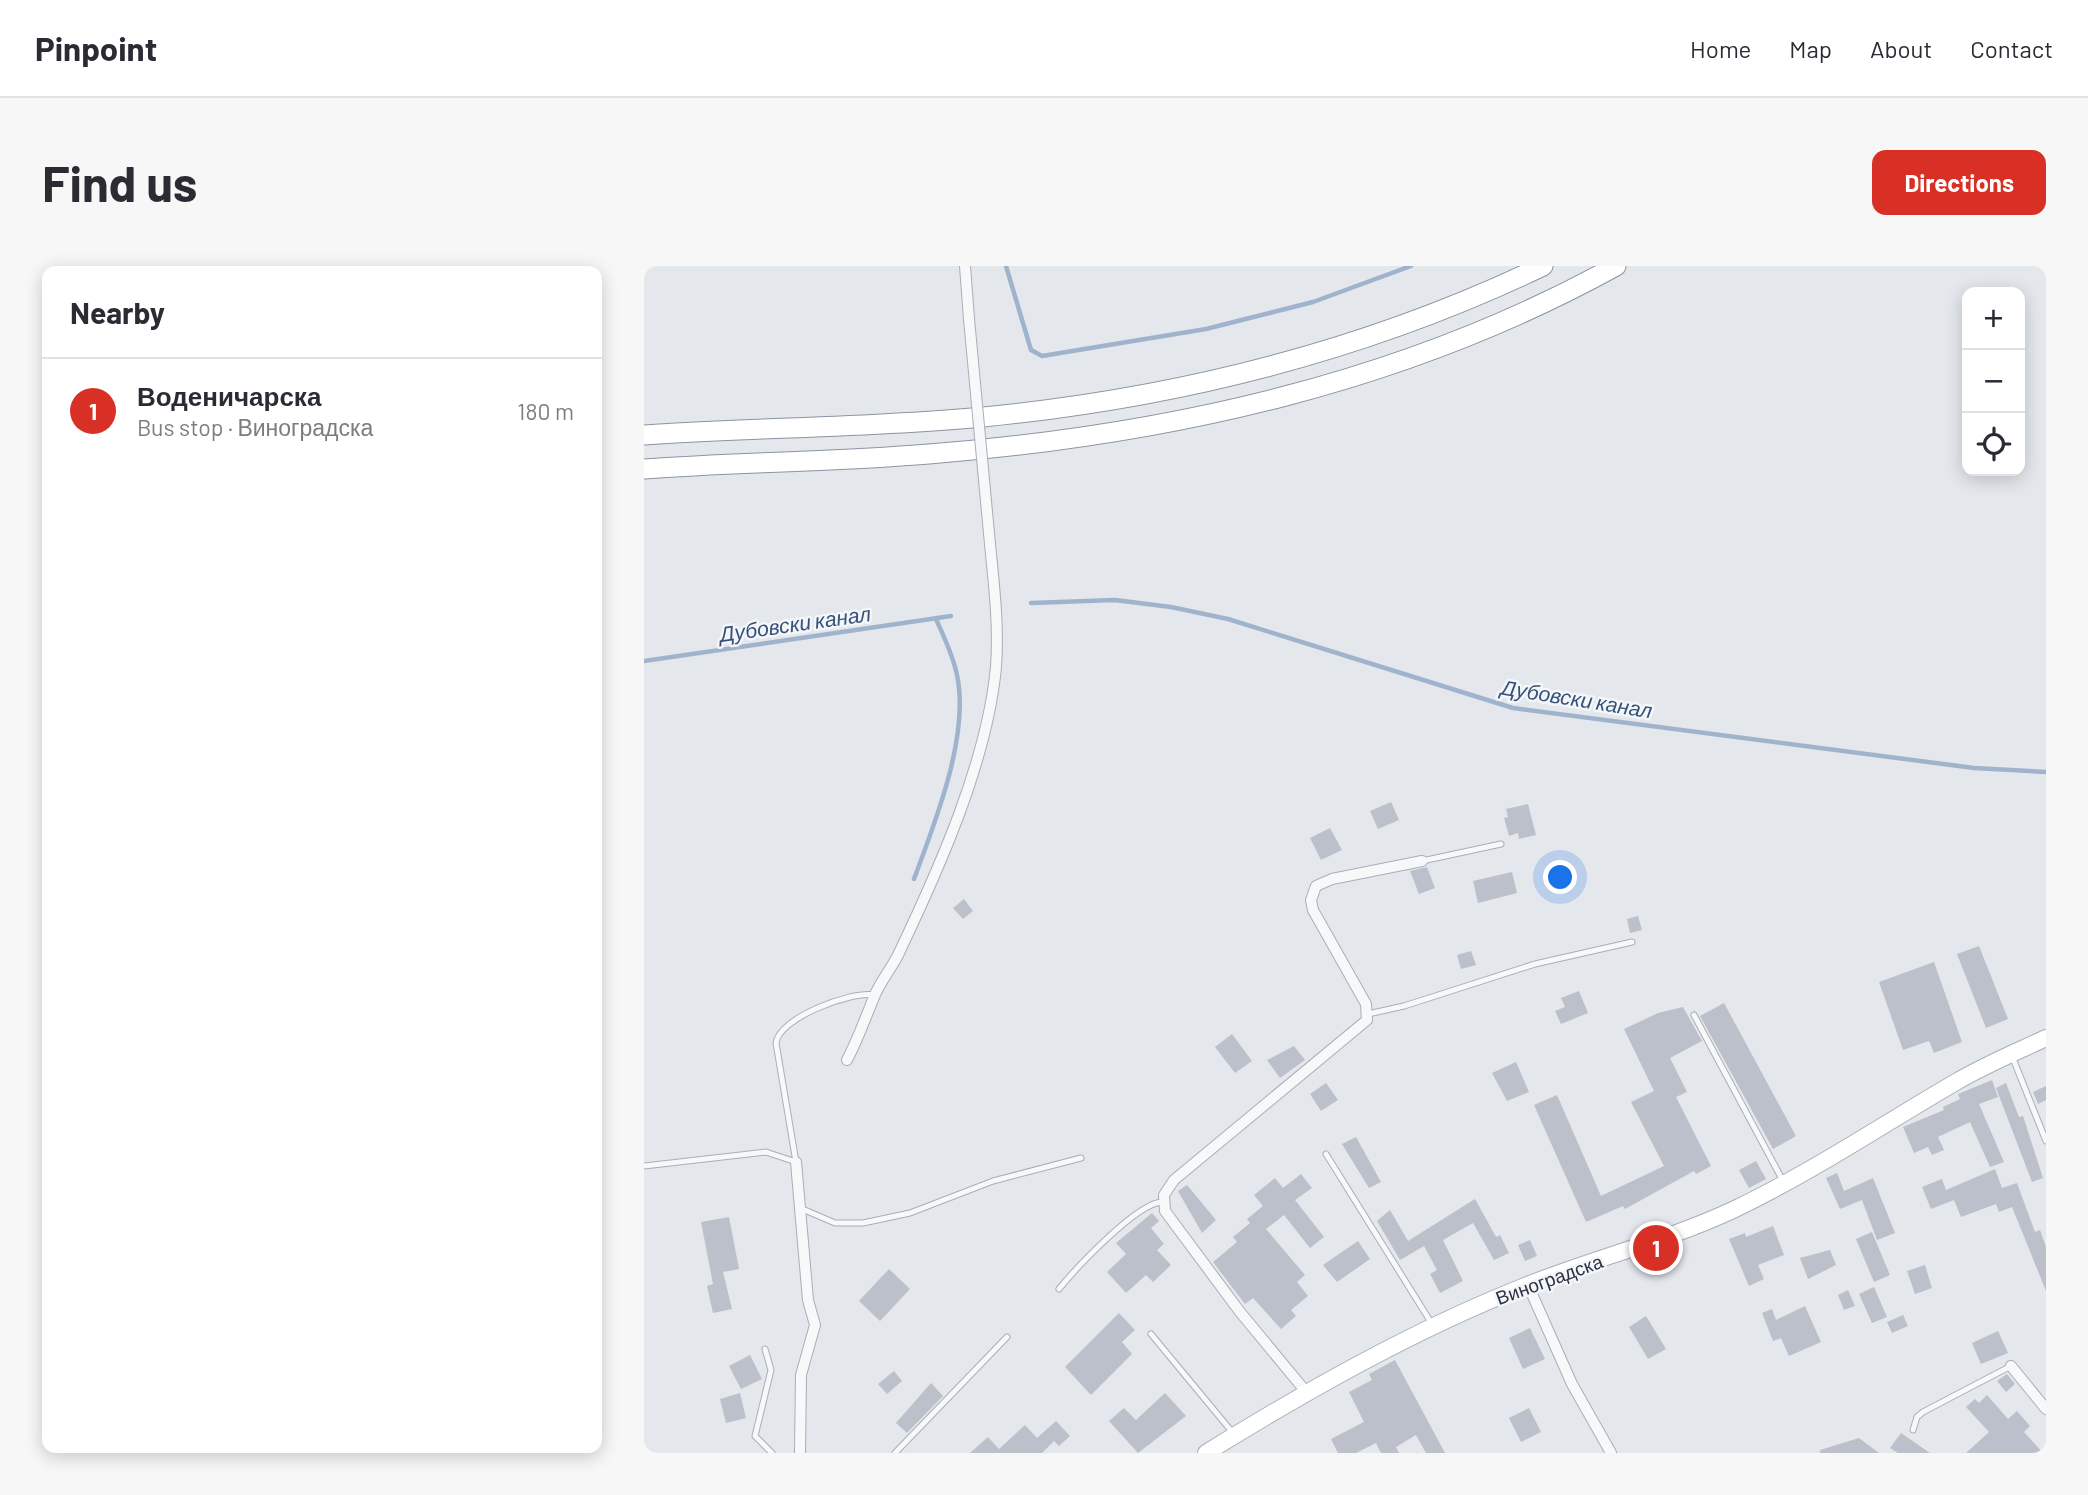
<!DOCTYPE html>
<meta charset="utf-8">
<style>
:root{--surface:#fff;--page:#f7f7f7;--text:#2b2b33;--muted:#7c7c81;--line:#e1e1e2;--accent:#d93025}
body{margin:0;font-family:Barlow,sans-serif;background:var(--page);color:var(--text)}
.controls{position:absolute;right:21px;top:21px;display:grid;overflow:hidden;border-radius:14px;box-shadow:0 4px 18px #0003}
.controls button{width:63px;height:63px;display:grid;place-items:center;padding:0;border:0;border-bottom:2px solid var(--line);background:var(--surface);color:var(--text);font:35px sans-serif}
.you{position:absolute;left:917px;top:612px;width:24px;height:24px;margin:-18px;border:5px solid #fff;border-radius:50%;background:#1a73e8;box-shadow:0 0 0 10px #1a73e833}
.badge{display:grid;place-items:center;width:46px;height:46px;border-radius:50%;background:var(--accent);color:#fff;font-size:23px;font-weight:700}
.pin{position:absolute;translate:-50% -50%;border:4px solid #fff;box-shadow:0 2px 7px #0006}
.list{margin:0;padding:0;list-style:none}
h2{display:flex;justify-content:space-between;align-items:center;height:91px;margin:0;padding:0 28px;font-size:30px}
h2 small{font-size:23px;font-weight:400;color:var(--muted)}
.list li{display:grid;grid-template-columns:46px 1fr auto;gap:21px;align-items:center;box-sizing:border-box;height:105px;padding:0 28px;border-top:2px solid var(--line)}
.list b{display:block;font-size:26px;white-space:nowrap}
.list p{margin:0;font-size:23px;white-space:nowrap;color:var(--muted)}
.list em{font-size:23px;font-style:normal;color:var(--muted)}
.icon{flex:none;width:38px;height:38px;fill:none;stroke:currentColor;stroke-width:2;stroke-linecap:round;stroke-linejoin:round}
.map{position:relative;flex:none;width:1402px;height:1187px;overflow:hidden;border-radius:14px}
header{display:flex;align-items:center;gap:42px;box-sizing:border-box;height:98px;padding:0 35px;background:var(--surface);border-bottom:2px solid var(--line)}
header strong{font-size:33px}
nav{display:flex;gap:38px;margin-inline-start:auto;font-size:24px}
.intro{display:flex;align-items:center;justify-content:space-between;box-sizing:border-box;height:168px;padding:0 42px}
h1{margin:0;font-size:49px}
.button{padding:18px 32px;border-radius:14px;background:var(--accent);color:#fff;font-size:24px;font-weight:700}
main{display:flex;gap:42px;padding:0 42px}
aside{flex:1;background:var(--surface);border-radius:14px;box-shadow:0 4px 18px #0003}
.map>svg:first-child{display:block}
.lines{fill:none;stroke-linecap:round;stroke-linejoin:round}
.stream{stroke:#9fb4cc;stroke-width:4.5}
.building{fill:#bbc0ca}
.lane-casing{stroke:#a9aeb7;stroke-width:7}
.street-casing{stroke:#a9aeb7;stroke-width:12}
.secondary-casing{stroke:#a9aeb7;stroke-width:18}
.highway-casing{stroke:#8b94a3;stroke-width:21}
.lane{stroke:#f7f8fa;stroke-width:5}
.street{stroke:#f7f8fa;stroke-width:10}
.secondary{stroke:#fff;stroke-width:16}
.highway{stroke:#fff;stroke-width:19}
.street-bridge-casing{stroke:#a9aeb7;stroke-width:12;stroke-linecap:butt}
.street-bridge{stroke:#f7f8fa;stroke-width:10}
.labels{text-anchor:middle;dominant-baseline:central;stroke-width:5;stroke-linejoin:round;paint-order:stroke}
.street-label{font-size:19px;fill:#2b3445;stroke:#f4f6f9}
.water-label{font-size:21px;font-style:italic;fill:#34527a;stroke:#f4f6f9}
</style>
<header>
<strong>Pinpoint</strong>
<nav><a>Home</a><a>Map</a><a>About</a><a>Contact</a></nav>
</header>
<div class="intro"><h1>Find us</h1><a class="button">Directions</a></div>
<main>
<aside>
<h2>Nearby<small></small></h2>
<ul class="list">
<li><span class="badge">1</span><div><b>Воденичарска</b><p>Bus stop · Виноградска</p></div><em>180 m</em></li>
</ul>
</aside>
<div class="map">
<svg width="1402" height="1187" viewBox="0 0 1402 1187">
<rect width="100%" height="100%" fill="#e4e7ec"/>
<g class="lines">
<path class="stream" d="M 362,0 L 387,84 L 398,90 L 562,63 L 669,36 L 767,0
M 387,337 L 471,334 L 527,341 L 584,353 L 869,442 L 1330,502 L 1402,506
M 0,395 L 307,350
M 270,613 C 291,556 326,470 313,409 C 309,389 300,371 292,353"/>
</g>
<path class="building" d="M 747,536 L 755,554 L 734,563 L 726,545 Z
M 884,538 L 892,569 L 875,573 L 874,567 L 865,570 L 860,552 L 864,551 L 862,543 Z
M 686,562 L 698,584 L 677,594 L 666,572 Z
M 783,601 L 791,622 L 775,628 L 766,605 Z
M 868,606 L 873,627 L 834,637 L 829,615 Z
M 320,633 L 329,645 L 319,653 L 309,642 Z
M 994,650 L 998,664 L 986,667 L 983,653 Z
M 1335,680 L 1364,753 L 1342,762 L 1313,688 Z
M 827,685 L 832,699 L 817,703 L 813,689 Z
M 1290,696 L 1318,776 L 1290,787 L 1285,775 L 1259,784 L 1235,716 Z
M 935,725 L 944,747 L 917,758 L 911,745 L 921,741 L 917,732 Z
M 1080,737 L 1152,870 L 1129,883 L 1056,750 Z
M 1039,741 L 1058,775 L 1026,792 L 1043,826 L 1032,831 L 1067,900 L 1052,908 L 1050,905 L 981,943 L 979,940 L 942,956 L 890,839 L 913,829 L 957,930 L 1020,900 L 987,836 L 1010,825 L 980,763 L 1014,747 Z
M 588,768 L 608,795 L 591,807 L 571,781 Z
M 650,780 L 661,794 L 636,812 L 623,794 Z
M 872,796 L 885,826 L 863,835 L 848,807 Z
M 1348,814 L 1354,831 L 1335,838 L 1360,896 L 1346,901 L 1326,856 L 1294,871 L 1300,884 L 1288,889 L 1284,881 L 1270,887 L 1259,861 L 1300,844 L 1299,841 L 1316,833 L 1314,828 Z
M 682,817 L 694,834 L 677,845 L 666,828 Z
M 1362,817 L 1375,851 L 1379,850 L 1399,912 L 1388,916 L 1352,822 Z
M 1402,820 L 1402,834 L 1394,838 L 1389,826 Z
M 712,871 L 737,916 L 725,922 L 698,878 Z
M 1112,895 L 1122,913 L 1105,922 L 1095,904 Z
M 1351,903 L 1358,922 L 1373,917 L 1391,966 L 1396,964 L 1402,981 L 1402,1025 L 1368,941 L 1355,946 L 1352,938 L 1317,951 L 1310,934 L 1287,943 L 1278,921 L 1298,913 L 1302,924 Z
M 1193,907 L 1200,925 L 1229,912 L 1251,967 L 1233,974 L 1218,934 L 1196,943 L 1182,912 Z
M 657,908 L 668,922 L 651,934 L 680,971 L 666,982 L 640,949 L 622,963 L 661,1009 L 653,1016 L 664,1030 L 647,1044 L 652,1050 L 637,1063 L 609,1032 L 601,1038 L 569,996 L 593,976 L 589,971 L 606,957 L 603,953 L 619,940 L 610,929 L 631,912 L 639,922 Z
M 543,919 L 572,954 L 558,967 L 534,925 Z
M 831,933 L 852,971 L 856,969 L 865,987 L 850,994 L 829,957 L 799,974 L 819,1015 L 796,1027 L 786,1008 L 793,1004 L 780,980 L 756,994 L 733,955 L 746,944 L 764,975 Z
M 508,947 L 515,955 L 507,962 L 520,978 L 513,984 L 527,999 L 509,1016 L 502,1009 L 482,1027 L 463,1006 L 482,988 L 472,977 Z
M 85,951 L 95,1003 L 79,1006 L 88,1043 L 69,1047 L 63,1020 L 69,1018 L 57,956 Z
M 1129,960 L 1140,989 L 1114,999 L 1120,1013 L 1105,1020 L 1085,973 L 1101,967 L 1102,971 Z
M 1228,966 L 1246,1009 L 1230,1016 L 1212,973 Z
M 886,974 L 893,990 L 881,995 L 874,979 Z
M 714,975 L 726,993 L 693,1016 L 679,999 Z
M 1186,984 L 1192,999 L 1164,1013 L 1156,992 Z
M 1281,999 L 1288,1022 L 1271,1028 L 1263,1005 Z
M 245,1003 L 266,1023 L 236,1055 L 215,1035 Z
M 1230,1021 L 1243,1051 L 1228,1057 L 1215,1028 Z
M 1204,1024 L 1211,1040 L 1200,1044 L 1194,1029 Z
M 1161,1040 L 1177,1076 L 1145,1090 L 1137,1072 L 1129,1075 L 1118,1047 L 1128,1043 L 1132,1054 Z
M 475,1047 L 491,1064 L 478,1076 L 488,1088 L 447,1129 L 421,1101 Z
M 1259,1049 L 1264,1060 L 1248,1067 L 1243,1056 Z
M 1002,1050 L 1022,1083 L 1004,1093 L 985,1061 Z
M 886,1062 L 901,1093 L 879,1103 L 865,1072 Z
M 1354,1065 L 1364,1087 L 1337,1098 L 1328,1077 Z
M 106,1089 L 118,1113 L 97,1123 L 85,1100 Z
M 751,1094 L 801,1187 L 782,1187 L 772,1169 L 752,1181 L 755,1187 L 737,1187 L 732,1177 L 712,1187 L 694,1187 L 687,1173 L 720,1156 L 705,1126 L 728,1114 L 725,1108 Z
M 250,1105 L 258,1115 L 243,1128 L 234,1118 Z
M 1363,1108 L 1371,1118 L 1362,1126 L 1353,1115 Z
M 287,1117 L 299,1130 L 263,1167 L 252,1157 Z
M 96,1127 L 102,1152 L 82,1157 L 76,1133 Z
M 521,1127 L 542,1150 L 494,1187 L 465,1155 L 480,1142 L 492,1154 Z
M 1343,1129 L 1364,1153 L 1373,1145 L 1386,1160 L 1380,1166 L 1399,1187 L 1322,1187 L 1345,1166 L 1322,1141 L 1331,1133 L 1335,1137 Z
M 885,1142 L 897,1166 L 877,1176 L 865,1152 Z
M 412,1155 L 426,1170 L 415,1180 L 410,1175 L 398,1187 L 326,1187 L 344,1171 L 355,1183 L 381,1159 L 393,1172 Z
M 1257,1167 L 1286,1187 L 1254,1187 L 1246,1182 Z
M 1215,1172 L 1235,1187 L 1176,1187 L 1176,1184 Z"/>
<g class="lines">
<g class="lane-casing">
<path id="lane" d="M 778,595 L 857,578
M 724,748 L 760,740 L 891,698 L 988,676
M 1050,749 L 1139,915
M 1368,790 L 1402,875
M 682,888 L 788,1058
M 0,900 L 122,886 L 152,896 L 132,777 C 135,752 206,725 230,729
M 156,942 L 191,957 L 219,957 L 266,947 L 349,915 L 437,892
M 415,1023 C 432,1002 493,937 518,936
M 507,1068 L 589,1167
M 121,1083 L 127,1104 L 111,1170 L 128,1187
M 1269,1164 L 1273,1151 L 1279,1146 L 1367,1100
M 251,1187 L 363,1071"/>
</g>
<g class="street-casing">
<path id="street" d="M 321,0 L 325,53
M 203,794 C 214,773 221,753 230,731 C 236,716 247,703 254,689 C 295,603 343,496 352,401 C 355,360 350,319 346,278
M 152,896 L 164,1034 L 171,1059 L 157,1109 L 156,1187
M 884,1019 L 928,1118 L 967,1187
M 1367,1100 L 1402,1143
M 663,1127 L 596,1046 L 521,945 L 520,929 L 530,914 L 723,754 L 722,738 L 669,644 L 667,634 L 672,620 L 688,613 L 778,595"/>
</g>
<g class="secondary-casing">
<path id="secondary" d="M 562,1187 C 664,1124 770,1064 881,1020 C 950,992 1023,975 1091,943 C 1168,906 1238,859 1312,816 C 1341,799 1372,786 1402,772"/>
</g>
<g class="highway-casing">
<path id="highway" d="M 0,169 C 113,161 226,162 339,151 C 534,132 722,85 899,0
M 0,203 C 95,196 190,196 285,188 C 524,169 760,117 972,0"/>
</g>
<use href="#lane" class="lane"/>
<use href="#street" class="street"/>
<use href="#secondary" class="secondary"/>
<use href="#highway" class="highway"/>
<g class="street-bridge-casing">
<path id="street-bridge" d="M 325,53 L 346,278"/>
</g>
<use href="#street-bridge" class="street-bridge"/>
</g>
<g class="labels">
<g class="street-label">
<text transform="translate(905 1013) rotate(-20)">Виноградска</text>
</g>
<g class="water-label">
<text transform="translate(151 357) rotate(-8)">Дубовски канал</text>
<text transform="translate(933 432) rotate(9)">Дубовски канал</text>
</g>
</g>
</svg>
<div class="controls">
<button>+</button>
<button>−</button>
<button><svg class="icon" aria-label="locate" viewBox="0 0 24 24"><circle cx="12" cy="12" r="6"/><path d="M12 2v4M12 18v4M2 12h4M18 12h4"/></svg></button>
</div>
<div class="you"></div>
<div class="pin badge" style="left:1012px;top:982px">1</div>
</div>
</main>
